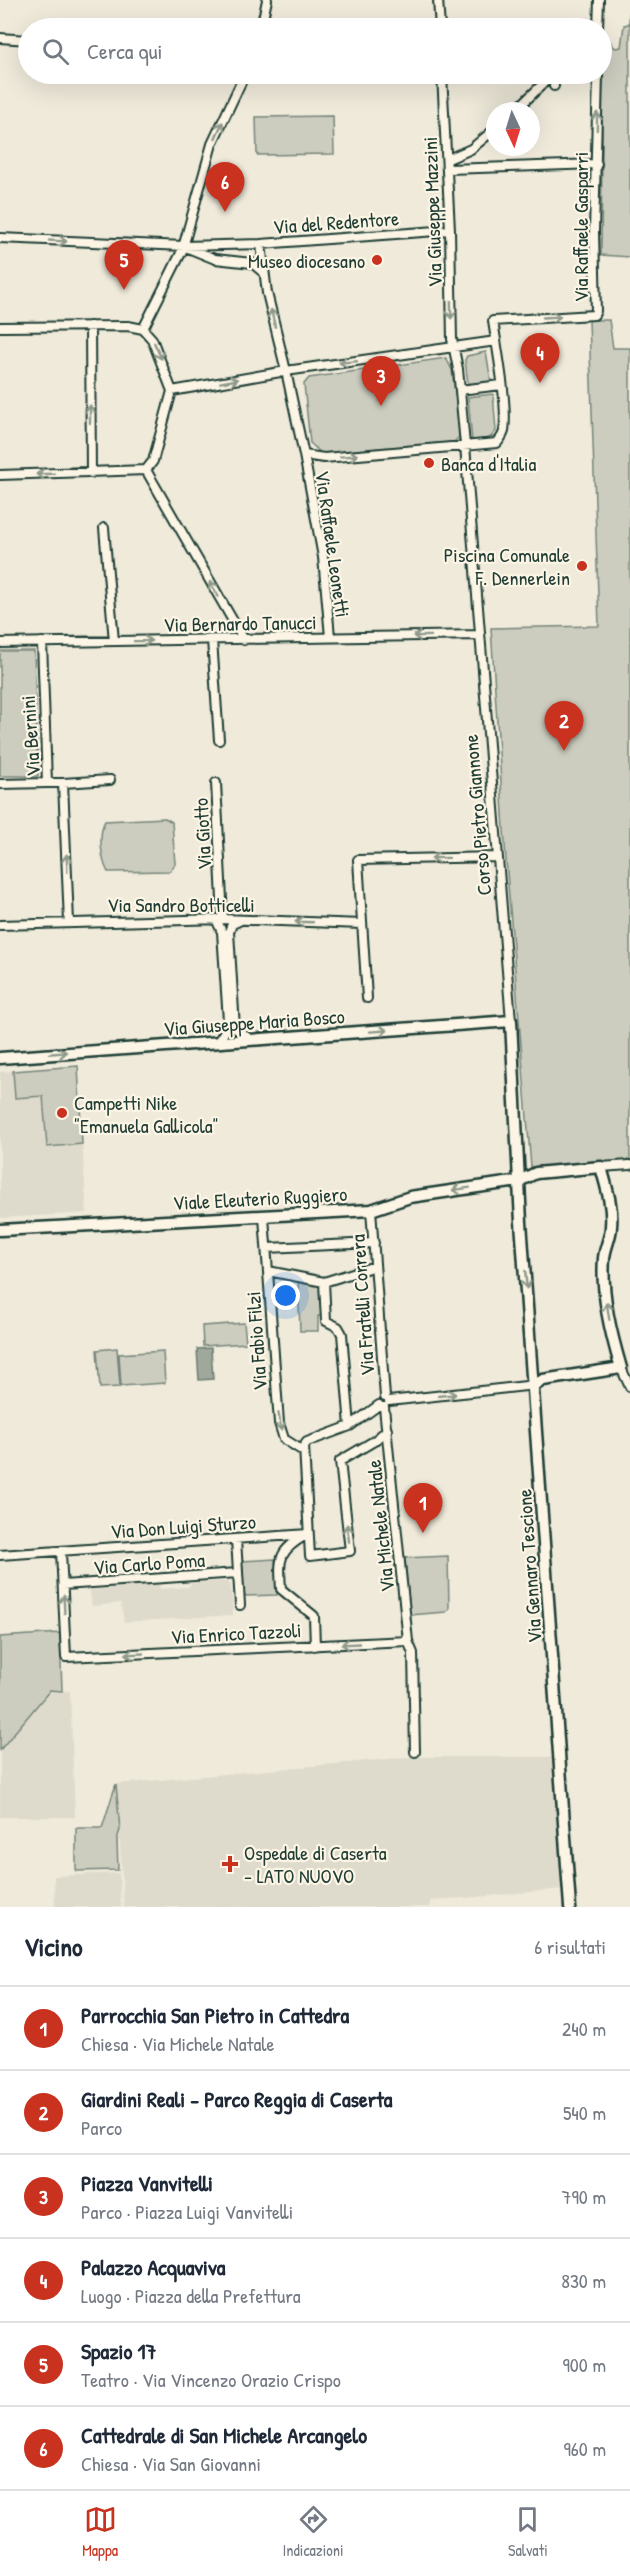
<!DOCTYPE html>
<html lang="it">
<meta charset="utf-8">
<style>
:root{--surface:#fff;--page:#f2f2f3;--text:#1f2937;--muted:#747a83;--line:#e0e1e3;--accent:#c8321e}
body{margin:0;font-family:"Patrick Hand",sans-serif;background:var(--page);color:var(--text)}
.compass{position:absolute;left:486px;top:102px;width:54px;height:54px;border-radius:50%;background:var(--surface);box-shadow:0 6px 24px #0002;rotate:176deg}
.you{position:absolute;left:286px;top:1296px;width:21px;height:21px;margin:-15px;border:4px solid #fff;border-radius:50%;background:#1a73e8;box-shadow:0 0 0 9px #1a73e833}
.badge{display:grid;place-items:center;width:39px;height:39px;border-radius:50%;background:var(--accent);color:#fff;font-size:20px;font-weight:700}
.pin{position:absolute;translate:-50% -50px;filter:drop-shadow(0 2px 3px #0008)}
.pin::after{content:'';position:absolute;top:32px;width:21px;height:18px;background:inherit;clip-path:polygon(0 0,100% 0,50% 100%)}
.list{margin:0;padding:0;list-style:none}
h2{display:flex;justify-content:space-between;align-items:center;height:78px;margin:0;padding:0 24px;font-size:26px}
h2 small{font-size:20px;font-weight:400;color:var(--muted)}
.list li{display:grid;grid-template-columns:39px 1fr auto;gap:18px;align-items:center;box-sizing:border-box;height:84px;padding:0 24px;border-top:2px solid var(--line)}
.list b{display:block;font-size:22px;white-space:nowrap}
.list p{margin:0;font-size:20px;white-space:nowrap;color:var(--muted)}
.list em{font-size:20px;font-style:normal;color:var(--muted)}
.icon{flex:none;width:33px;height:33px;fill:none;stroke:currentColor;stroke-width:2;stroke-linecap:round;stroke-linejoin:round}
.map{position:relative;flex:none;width:630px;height:1907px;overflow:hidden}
.search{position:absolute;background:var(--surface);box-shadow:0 6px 24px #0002;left:18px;right:18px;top:18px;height:66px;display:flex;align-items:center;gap:15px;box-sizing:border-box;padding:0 21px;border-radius:33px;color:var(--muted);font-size:22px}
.sheet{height:582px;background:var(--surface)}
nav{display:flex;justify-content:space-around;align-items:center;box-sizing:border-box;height:84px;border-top:2px solid var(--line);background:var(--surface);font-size:16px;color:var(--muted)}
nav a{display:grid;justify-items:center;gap:3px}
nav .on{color:var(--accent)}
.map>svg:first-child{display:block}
.built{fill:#dedbcc}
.green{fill:#cccdbf;stroke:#76857a;stroke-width:1.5}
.water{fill:#9fa89a;stroke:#6c7d71;stroke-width:1.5}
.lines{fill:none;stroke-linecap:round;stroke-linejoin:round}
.street-casing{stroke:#1f3d34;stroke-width:12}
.secondary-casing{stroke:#1f3d34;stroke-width:15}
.street{stroke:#fcf5e5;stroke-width:8}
.secondary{stroke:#fcf5e5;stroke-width:10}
.oneway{stroke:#8e998c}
.poi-dot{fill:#c8321e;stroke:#fcf5e5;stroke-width:2}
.labels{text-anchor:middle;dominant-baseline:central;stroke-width:4.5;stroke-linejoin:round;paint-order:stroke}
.street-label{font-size:20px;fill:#1f3d34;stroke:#fcf5e5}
.poi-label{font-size:20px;fill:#1f3d34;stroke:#fcf5e5;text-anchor:start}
</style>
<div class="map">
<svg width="630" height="1907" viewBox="0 0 630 1907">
<rect width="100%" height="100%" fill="#efeada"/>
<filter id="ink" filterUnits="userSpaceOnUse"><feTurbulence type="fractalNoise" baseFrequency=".0167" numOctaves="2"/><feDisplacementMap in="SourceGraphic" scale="12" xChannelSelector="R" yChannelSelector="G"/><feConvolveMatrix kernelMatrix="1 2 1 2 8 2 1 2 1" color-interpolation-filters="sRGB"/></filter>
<g filter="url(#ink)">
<path class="built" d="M 13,1071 L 15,1097 L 43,1096 L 47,1147 L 82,1144 L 87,1213 L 0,1218 L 0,1072 Z
M 227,1581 L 231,1586 L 233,1615 L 124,1622 L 121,1603 L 92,1606 L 90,1590 L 159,1584 L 160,1589 L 189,1587 L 191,1583 Z
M 50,1690 L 70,1691 L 75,1817 L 0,1817 L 0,1750 Z
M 411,1757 L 555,1757 L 563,1889 L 430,1901 L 430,1907 L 124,1907 L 116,1784 Z
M 119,1873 L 121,1907 L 55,1907 L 54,1876 Z"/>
<path class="green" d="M 630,0 L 630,257 L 601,255 L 603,46 L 609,40 L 615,48 L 621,47 L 624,25 L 629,24 Z
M 333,116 L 334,154 L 257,155 L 256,117 Z
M 589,320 L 609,320 L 613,348 L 630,348 L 630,1162 L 531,1167 L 506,860 L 491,628 L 599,626 Z
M 486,352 L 491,382 L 468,384 L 465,360 L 467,356 Z
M 446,358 L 452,370 L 460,428 L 459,437 L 454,442 L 321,453 L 310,443 L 304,384 L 309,378 Z
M 493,394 L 496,431 L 490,438 L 472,441 L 468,397 Z
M 0,651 L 34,651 L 38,776 L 0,776 Z
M 165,818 L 172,822 L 175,864 L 170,871 L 108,872 C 101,860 98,833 105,821 Z
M 78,1066 L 82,1144 L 47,1147 L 43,1096 L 15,1098 L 13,1071 Z
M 298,1277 L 324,1282 L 326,1316 L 318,1316 L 318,1331 L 300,1331 Z
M 244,1323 L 246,1343 L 203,1346 L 202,1326 Z
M 117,1348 L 120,1387 L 100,1388 L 97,1350 Z
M 163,1351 L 165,1383 L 121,1386 L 119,1354 Z
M 448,1556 L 449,1609 L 446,1612 L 410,1615 L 405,1558 Z
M 275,1559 L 277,1595 L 244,1596 L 242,1561 Z
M 60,1633 L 62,1691 L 50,1690 L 0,1750 L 0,1637 Z
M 116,1784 L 120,1830 L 117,1839 L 118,1870 L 76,1871 L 76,1828 L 102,1828 Z"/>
<path class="water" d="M 211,1348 L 213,1379 L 199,1380 L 197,1349 Z"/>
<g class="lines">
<g class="street-casing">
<path id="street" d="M 438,0 L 440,28
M 261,28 L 267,0
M 598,28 L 599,0
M 0,38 L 28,40
M 442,74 L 450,230 L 452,339 L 458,369 L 465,445 L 511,1021
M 554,74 L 554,86
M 515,111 L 553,74
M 531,128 L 533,128
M 448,159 L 471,149 L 495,129
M 448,169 L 597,164
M 0,238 L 184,246 L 261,244 L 450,230
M 188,248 L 215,259 L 252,263 L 264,273
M 90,326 L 91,473
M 0,327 L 128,326 L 143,329 L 152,339 L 172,391 L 153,461 L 146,470 L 0,475
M 143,329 L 182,251 L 212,144 L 245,74
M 496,341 L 286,371 L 304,455 L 324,458 L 497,443 C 500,439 503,436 504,431 C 508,406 497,348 493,321 L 594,315 L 596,311 L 594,232 L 598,74
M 460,390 L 501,385
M 172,391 L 286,371 L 267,293 L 261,244
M 304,455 L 323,557 L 330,637
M 146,470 L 244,640
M 104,528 L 114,641
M 212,640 L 219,740
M 42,642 L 47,783 L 63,783 L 69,922
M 0,643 L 480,635
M 63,783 L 110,780
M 216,783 L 223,919
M 0,784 L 47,783
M 216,919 L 222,932 L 228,1021 L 227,1028 L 217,1043
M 239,921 L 232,924 L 229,932 L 235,1028 L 251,1040
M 0,925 L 223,919 L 362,924
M 367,998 L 358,860 L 498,857
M 601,1167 L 630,1165
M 371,1210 L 385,1397
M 264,1217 L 279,1423 L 284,1439 L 303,1451
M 267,1248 L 374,1243
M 268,1271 L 324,1282 L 375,1266
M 324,1282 L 326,1321 L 338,1327 L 342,1334 L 350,1426
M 621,1368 L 630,1387
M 389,1401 L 535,1385
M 379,1405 L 350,1426 L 307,1442 L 304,1446 L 310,1556 L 350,1551 L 340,1461 L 374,1441 L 387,1430
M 384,1407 L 408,1641 L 413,1653 L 415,1752
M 306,1535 C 278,1551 279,1558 281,1589 L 314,1616 L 315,1646
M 236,1539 L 240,1605
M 61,1551 L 66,1657 L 408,1641
M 0,1555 L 308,1534
M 63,1585 L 238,1573"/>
</g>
<g class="secondary-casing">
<path id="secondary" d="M 0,1058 L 511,1021 L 521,1222 L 570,1907
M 0,1230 L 371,1210 L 410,1197 L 519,1181 L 536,1173 L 601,1167 C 606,1186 613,1206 611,1226 C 611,1237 605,1247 604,1258 C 601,1294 611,1334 621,1368 L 543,1380 L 535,1385"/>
</g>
<use href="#street" class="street"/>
<use href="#secondary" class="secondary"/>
</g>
<defs><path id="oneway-shaft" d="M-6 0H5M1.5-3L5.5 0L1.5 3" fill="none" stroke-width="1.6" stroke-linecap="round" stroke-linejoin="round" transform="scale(1.5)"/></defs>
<g class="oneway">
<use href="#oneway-shaft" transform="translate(597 121) rotate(-89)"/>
<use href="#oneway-shaft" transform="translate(219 130) rotate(-66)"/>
<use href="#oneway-shaft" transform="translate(58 241) rotate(3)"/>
<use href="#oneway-shaft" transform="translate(451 310) rotate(89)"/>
<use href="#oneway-shaft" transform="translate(552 317) rotate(-3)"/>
<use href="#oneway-shaft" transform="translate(273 318) rotate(-103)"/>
<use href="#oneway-shaft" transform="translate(158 351) rotate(65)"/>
<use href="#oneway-shaft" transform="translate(348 362) rotate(175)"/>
<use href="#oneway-shaft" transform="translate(229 381) rotate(-10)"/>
<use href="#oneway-shaft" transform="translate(90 414) rotate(-90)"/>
<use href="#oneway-shaft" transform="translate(349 456) rotate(-4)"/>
<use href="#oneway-shaft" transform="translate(45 474) rotate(178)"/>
<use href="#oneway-shaft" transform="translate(214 589) rotate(-120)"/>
<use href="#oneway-shaft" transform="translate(422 636) rotate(179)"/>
<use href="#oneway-shaft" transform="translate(143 641) rotate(-1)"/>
<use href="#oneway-shaft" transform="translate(440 858) rotate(179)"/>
<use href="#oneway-shaft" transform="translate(67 863) rotate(-92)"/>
<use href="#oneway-shaft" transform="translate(304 922) rotate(-178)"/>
<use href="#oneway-shaft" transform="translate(379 1031) rotate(-4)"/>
<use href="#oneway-shaft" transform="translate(58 1053) rotate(-5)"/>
<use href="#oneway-shaft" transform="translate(461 1189) rotate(171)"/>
<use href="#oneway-shaft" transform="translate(526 1280) rotate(85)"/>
<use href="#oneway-shaft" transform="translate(608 1311) rotate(-99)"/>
<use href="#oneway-shaft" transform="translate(447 1395) rotate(-6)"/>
<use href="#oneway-shaft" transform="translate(280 1422) rotate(80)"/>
<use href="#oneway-shaft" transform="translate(348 1533) rotate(-97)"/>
<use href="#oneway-shaft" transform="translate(64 1604) rotate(-93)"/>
<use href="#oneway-shaft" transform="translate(350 1644) rotate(177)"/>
<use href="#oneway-shaft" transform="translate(134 1654) rotate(177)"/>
</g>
</g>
<g class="poi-dot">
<circle cx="377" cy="260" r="6"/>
<circle cx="429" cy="463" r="6"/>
<circle cx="582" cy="566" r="6"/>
<circle cx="62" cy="1113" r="6"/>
<path d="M227 1855h6v6h6v6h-6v6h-6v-6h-6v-6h6z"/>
</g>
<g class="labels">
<g class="street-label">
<text transform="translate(432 212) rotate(-92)">Via Giuseppe Mazzini</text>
<text transform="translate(336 222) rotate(-4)">Via del Redentore</text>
<text transform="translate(580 227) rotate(-90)">Via Raffaele Gasparri</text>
<text transform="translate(333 544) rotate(82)">Via Raffaele Leonetti</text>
<text transform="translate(240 623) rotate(-1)">Via Bernardo Tanucci</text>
<text transform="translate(30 736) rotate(-94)">Via Bernini</text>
<text transform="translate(477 815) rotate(-95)">Corso Pietro Giannone</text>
<text transform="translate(202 834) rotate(-93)">Via Giotto</text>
<text x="181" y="904">Via Sandro Botticelli</text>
<text transform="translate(254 1022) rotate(-4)">Via Giuseppe Maria Bosco</text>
<text transform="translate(260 1198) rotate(-3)">Viale Eleuterio Ruggiero</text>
<text transform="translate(362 1305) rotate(-94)">Via Fratelli Correra</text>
<text transform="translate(256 1341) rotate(-94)">Via Fabio Filzi</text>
<text transform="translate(183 1526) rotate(-4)">Via Don Luigi Sturzo</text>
<text transform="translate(380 1526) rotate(-96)">Via Michele Natale</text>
<text transform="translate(149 1563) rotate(-4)">Via Carlo Poma</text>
<text transform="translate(529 1566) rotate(-94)">Via Gennaro Tescione</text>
<text transform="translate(236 1633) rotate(-3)">Via Enrico Tazzoli</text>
</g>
<g class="poi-label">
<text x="365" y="260" text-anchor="end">Museo diocesano</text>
<text x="441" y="463">Banca d'Italia</text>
<text x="570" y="554" text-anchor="end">Piscina Comunale<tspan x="570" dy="23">F. Dennerlein</tspan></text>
<text x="74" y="1102">Campetti Nike<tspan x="74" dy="23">"Emanuela Gallicola"</tspan></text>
<text x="244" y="1852">Ospedale di Caserta<tspan x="244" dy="23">- LATO NUOVO</tspan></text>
</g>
</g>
</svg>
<svg class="compass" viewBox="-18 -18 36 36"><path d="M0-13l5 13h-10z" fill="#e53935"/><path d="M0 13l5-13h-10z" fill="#747a83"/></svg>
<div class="you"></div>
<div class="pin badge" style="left:423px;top:1533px">1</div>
<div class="pin badge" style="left:564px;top:751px">2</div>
<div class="pin badge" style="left:381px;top:406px">3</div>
<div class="pin badge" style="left:540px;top:383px">4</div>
<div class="pin badge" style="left:124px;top:290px">5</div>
<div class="pin badge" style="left:225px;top:212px">6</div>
<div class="search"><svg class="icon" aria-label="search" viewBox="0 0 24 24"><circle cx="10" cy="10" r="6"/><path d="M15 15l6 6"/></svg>Cerca qui</div>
</div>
<section class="sheet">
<h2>Vicino<small>6 risultati</small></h2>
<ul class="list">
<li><span class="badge">1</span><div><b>Parrocchia San Pietro in Cattedra</b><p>Chiesa · Via Michele Natale</p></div><em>240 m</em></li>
<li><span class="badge">2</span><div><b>Giardini Reali - Parco Reggia di Caserta</b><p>Parco</p></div><em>540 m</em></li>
<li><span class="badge">3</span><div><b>Piazza Vanvitelli</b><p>Parco · Piazza Luigi Vanvitelli</p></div><em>790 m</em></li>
<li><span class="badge">4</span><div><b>Palazzo Acquaviva</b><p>Luogo · Piazza della Prefettura</p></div><em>830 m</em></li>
<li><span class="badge">5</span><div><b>Spazio 17</b><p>Teatro · Via Vincenzo Orazio Crispo</p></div><em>900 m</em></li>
<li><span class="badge">6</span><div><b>Cattedrale di San Michele Arcangelo</b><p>Chiesa · Via San Giovanni</p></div><em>960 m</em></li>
</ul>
</section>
<nav>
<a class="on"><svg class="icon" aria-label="map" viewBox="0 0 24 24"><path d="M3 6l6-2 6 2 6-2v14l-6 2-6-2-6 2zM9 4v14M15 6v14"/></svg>Mappa</a>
<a><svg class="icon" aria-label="directions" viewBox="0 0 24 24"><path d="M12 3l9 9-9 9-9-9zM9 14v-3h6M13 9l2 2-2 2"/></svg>Indicazioni</a>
<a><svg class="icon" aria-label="saved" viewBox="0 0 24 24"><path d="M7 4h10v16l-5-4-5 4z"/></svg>Salvati</a>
</nav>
